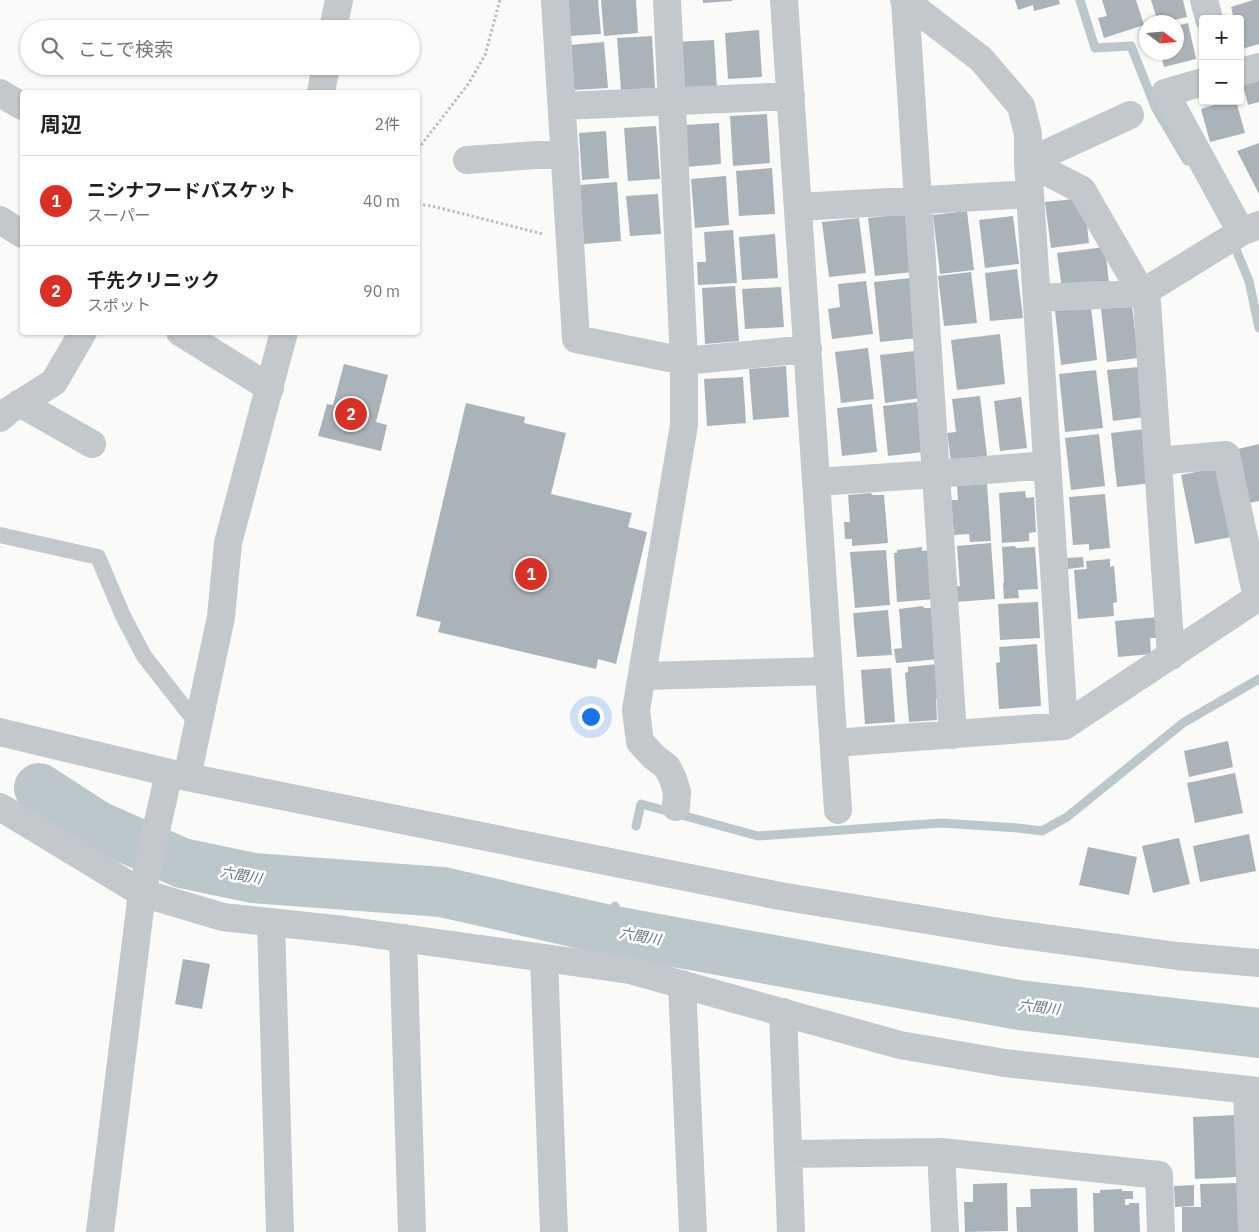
<!DOCTYPE html>
<html lang="ja">
<meta charset="utf-8">
<style>
:root{--surface:#fff;--page:#f2f2f2;--text:#222;--muted:#767676;--line:#e0e0e0;--accent:#d93025}
body{margin:0;font-family:"IBM Plex Sans","Noto Sans JP",sans-serif;background:var(--page);color:var(--text)}
.controls{position:absolute;right:15px;top:15px;display:grid;overflow:hidden;border-radius:5px;box-shadow:0 1px 4px #0004}
.controls button{width:45px;height:45px;display:grid;place-items:center;padding:0;border:0;border-bottom:1px solid var(--line);background:var(--surface);color:var(--text);font:25px sans-serif}
.compass{position:absolute;left:1139px;top:15px;width:45px;height:45px;border-radius:50%;background:var(--surface);box-shadow:0 1px 4px #0004;rotate:106deg}
.you{position:absolute;left:590px;top:716px;width:18px;height:18px;margin:-12px;border:4px solid #fff;border-radius:50%;background:#1a73e8;box-shadow:0 0 0 8px #1a73e833}
.badge{display:grid;place-items:center;width:32px;height:32px;border-radius:50%;background:var(--accent);color:#fff;font-size:16px;font-weight:700}
.pin{position:absolute;translate:-50% -50%;border:2px solid #fff;box-shadow:0 1px 5px #0006}
.list{margin:0;padding:0;list-style:none}
h2{display:flex;justify-content:space-between;align-items:center;height:65px;margin:0;padding:0 20px;font-size:21px}
h2 small{font-size:16px;font-weight:400;color:var(--muted)}
.list li{display:grid;grid-template-columns:32px 1fr auto;gap:15px;align-items:center;box-sizing:border-box;height:90px;padding:0 20px;border-top:1px solid var(--line)}
.list b{display:block;font-size:19px;white-space:nowrap}
.list p{margin:0;font-size:16px;white-space:nowrap;color:var(--muted)}
.list em{font-size:16px;font-style:normal;color:var(--muted)}
.icon{flex:none;width:28px;height:28px;fill:none;stroke:currentColor;stroke-width:2;stroke-linecap:round;stroke-linejoin:round}
.map{position:relative;flex:none;width:1259px;height:1232px;overflow:hidden}
.search{position:absolute;background:var(--surface);box-shadow:0 1px 4px #0004;left:20px;top:20px;width:400px;height:55px;display:flex;align-items:center;gap:12px;box-sizing:border-box;padding:0 18px;border-radius:28px;color:var(--muted);font-size:19px}
.panel{position:absolute;background:var(--surface);box-shadow:0 1px 4px #0004;left:20px;top:90px;width:400px;height:245px;border-radius:5px}
.map>svg:first-child{display:block}
.lines{fill:none;stroke-linecap:round;stroke-linejoin:round}
.stream{stroke:#bbc7cb;stroke-width:9}
.river{stroke:#bbc7cb;stroke-width:50}
.building{fill:#aab3b9}
.path{stroke:#bbbfc2;stroke-width:3;stroke-dasharray:2.5 2.5;stroke-linecap:butt}
.service{stroke:#c3c8cc;stroke-width:16}
.minor{stroke:#c3c8cc;stroke-width:28}
.tertiary{stroke:#c3c8cc;stroke-width:28}
.labels{text-anchor:middle;dominant-baseline:central;stroke-width:5;stroke-linejoin:round;paint-order:stroke}
.water-label{font-size:14px;font-style:italic;fill:#60757c;stroke:#fff}
</style>
<div class="map">
<svg width="1259" height="1232" viewBox="0 0 1259 1232">
<rect width="100%" height="100%" fill="#fafaf8"/>
<g class="lines">
<path class="stream" d="M 1080,0 L 1095,48 L 1131,46 L 1156,109 L 1187,161
M 1232,240 L 1249,281 L 1259,328
M 636,826 L 641,804 L 758,836 L 941,823 L 1018,828 L 1042,831 L 1067,817 L 1183,723 L 1259,679
M 609,930 L 615,906"/>
<path class="river" d="M 39,788 L 96,825 L 182,863 L 253,878 L 442,892 L 609,930 L 1019,1005 L 1259,1033"/>
</g>
<path class="building" d="M 567,0 L 598,0 L 601,34 L 569,36 Z
M 601,0 L 636,0 L 638,33 L 604,36 Z
M 703,0 L 732,0 L 732,1 L 703,3 Z
M 1015,0 L 1059,0 L 1060,4 L 1034,11 L 1033,5 L 1018,10 Z
M 1102,0 L 1136,0 L 1144,25 L 1104,38 L 1098,18 L 1107,16 Z
M 1151,0 L 1183,0 L 1187,17 L 1166,22 L 1158,22 Z
M 1253,0 L 1259,0 L 1259,44 L 1242,49 L 1240,43 L 1240,19 L 1234,19 L 1231,7 Z
M 1188,23 L 1196,59 L 1164,67 L 1160,52 L 1176,52 L 1176,26 Z
M 759,30 L 762,77 L 728,79 L 725,33 Z
M 652,36 L 655,88 L 621,90 L 617,38 Z
M 714,40 L 717,88 L 678,91 L 675,42 Z
M 604,42 L 608,88 L 574,90 L 571,45 Z
M 1259,76 L 1259,102 L 1248,105 L 1242,81 Z
M 1228,101 L 1236,101 L 1245,133 L 1210,142 L 1201,109 Z
M 767,114 L 770,163 L 733,166 L 730,116 Z
M 719,123 L 721,164 L 686,167 L 683,125 Z
M 656,126 L 660,179 L 628,181 L 624,128 Z
M 606,131 L 609,178 L 582,180 L 579,133 Z
M 1259,143 L 1259,194 L 1237,151 Z
M 772,168 L 775,214 L 739,216 L 736,171 Z
M 726,176 L 729,225 L 695,228 L 691,179 Z
M 617,182 L 621,241 L 584,244 L 580,185 Z
M 658,194 L 661,234 L 630,236 L 626,196 Z
M 1084,198 L 1089,243 L 1051,248 L 1045,202 Z
M 967,211 L 974,270 L 940,274 L 933,215 Z
M 905,214 L 912,272 L 875,276 L 868,218 Z
M 1013,216 L 1019,264 L 985,268 L 979,220 Z
M 859,218 L 866,273 L 829,277 L 822,222 Z
M 733,230 L 737,283 L 698,285 L 697,262 L 706,262 L 704,232 Z
M 775,234 L 778,278 L 742,280 L 739,237 Z
M 1105,247 L 1109,283 L 1062,289 L 1057,253 Z
M 1017,269 L 1023,318 L 990,321 L 985,273 Z
M 971,272 L 977,323 L 944,326 L 938,276 Z
M 911,278 L 918,338 L 880,342 L 874,282 Z
M 866,281 L 873,334 L 832,339 L 828,309 L 840,307 L 838,284 Z
M 735,286 L 739,341 L 705,344 L 702,288 Z
M 781,287 L 784,327 L 745,329 L 742,289 Z
M 1132,305 L 1138,358 L 1107,362 L 1101,309 Z
M 1091,307 L 1097,360 L 1061,365 L 1055,311 Z
M 1000,334 L 1005,384 L 957,390 L 951,340 Z
M 868,348 L 874,399 L 841,403 L 835,352 Z
M 915,351 L 920,398 L 885,403 L 880,355 Z
M 344,364 L 388,375 L 376,422 L 387,425 L 381,451 L 318,436 L 327,404 L 333,405 Z
M 786,366 L 789,417 L 753,420 L 749,369 Z
M 1139,367 L 1145,417 L 1113,421 L 1107,370 Z
M 1096,370 L 1103,428 L 1065,432 L 1059,374 Z
M 743,377 L 746,423 L 707,426 L 704,379 Z
M 980,396 L 987,456 L 951,461 L 947,433 L 956,432 L 952,399 Z
M 1021,397 L 1027,448 L 1000,451 L 994,401 Z
M 917,402 L 923,452 L 888,456 L 883,406 Z
M 466,403 L 525,417 L 524,423 L 566,433 L 551,494 L 632,513 L 628,527 L 647,532 L 616,664 L 598,659 L 596,669 L 438,632 L 441,622 L 416,616 Z
M 872,404 L 877,452 L 842,456 L 837,408 Z
M 1145,429 L 1151,483 L 1117,487 L 1111,433 Z
M 1099,434 L 1105,486 L 1071,490 L 1065,438 Z
M 1259,444 L 1259,501 L 1249,503 L 1238,449 Z
M 1216,468 L 1231,537 L 1195,544 L 1181,475 Z
M 987,484 L 991,541 L 970,542 L 969,534 L 954,535 L 951,500 L 958,500 L 957,486 Z
M 1025,491 L 1026,498 L 1034,497 L 1036,532 L 1029,533 L 1029,541 L 1002,543 L 999,493 Z
M 871,493 L 872,495 L 884,495 L 888,543 L 852,546 L 852,539 L 845,539 L 844,522 L 850,522 L 848,495 Z
M 1105,494 L 1110,548 L 1089,550 L 1089,544 L 1073,545 L 1069,497 Z
M 991,543 L 995,599 L 956,602 L 955,586 L 960,586 L 957,546 Z
M 1015,546 L 1016,548 L 1035,547 L 1038,589 L 1018,590 L 1019,598 L 1004,599 L 1003,583 L 1004,582 L 1002,547 Z
M 922,547 L 922,551 L 931,550 L 935,599 L 897,602 L 894,553 L 897,553 L 897,550 Z
M 886,550 L 890,605 L 855,608 L 850,552 Z
M 1083,557 L 1084,567 L 1068,569 L 1067,558 Z
M 1110,559 L 1110,567 L 1114,566 L 1117,602 L 1113,603 L 1114,616 L 1078,619 L 1074,570 L 1087,569 L 1086,561 Z
M 1038,602 L 1040,638 L 1000,640 L 998,604 Z
M 923,606 L 924,608 L 935,608 L 939,659 L 896,663 L 894,649 L 902,648 L 899,609 Z
M 888,610 L 892,655 L 857,657 L 853,613 Z
M 1158,617 L 1160,638 L 1150,638 L 1151,654 L 1118,657 L 1115,621 Z
M 1037,644 L 1041,706 L 999,709 L 996,663 L 1000,662 L 999,647 Z
M 938,664 L 941,698 L 936,699 L 937,720 L 909,722 L 905,673 L 908,672 L 908,667 Z
M 891,668 L 895,722 L 865,724 L 861,670 Z
M 1228,741 L 1233,767 L 1189,777 L 1184,751 Z
M 1235,773 L 1243,813 L 1195,823 L 1187,783 Z
M 1249,834 L 1256,871 L 1200,882 L 1193,846 Z
M 1179,838 L 1190,884 L 1153,893 L 1142,846 Z
M 1088,847 L 1137,857 L 1129,895 L 1079,885 Z
M 183,959 L 210,964 L 202,1009 L 175,1004 Z
M 1236,1115 L 1238,1177 L 1195,1179 L 1193,1117 Z
M 1007,1183 L 1008,1231 L 965,1232 L 964,1202 L 973,1202 L 973,1184 Z
M 1240,1183 L 1242,1232 L 1182,1232 L 1182,1207 L 1201,1207 L 1200,1184 Z
M 1194,1185 L 1194,1206 L 1175,1207 L 1174,1186 Z
M 1077,1188 L 1078,1232 L 1017,1232 L 1016,1207 L 1031,1207 L 1030,1189 Z
M 1122,1189 L 1122,1191 L 1133,1191 L 1133,1199 L 1125,1199 L 1125,1205 L 1129,1205 L 1129,1203 L 1139,1203 L 1140,1232 L 1094,1232 L 1093,1193 L 1100,1193 L 1100,1190 Z"/>
<g class="lines">
<path class="path" d="M 418,149 L 469,83 L 485,55 L 500,0
M 418,204 L 436,207 L 543,234"/>
<path class="service" d="M 0,535 L 98,557 L 123,616 L 144,656 L 198,725"/>
<path class="minor" d="M 555,0 L 576,339 L 684,361 L 808,349
M 667,0 L 684,361 L 684,425 L 636,710 L 640,742 L 654,757 L 667,767 L 673,779 L 677,792 L 676,807
M 784,0 L 838,810
M 904,0 L 981,59 L 1021,106 L 1028,134 L 1028,162 L 1064,726
M 1204,0 L 1209,19
M 905,1 L 953,735
M 333,29 L 339,0
M 1240,72 L 1259,67
M 1203,82 L 1165,93 L 1241,232
M 321,92 L 326,66
M 0,93 L 22,106
M 562,106 L 791,96
M 467,160 L 565,153
M 1028,162 L 1082,190 L 1147,302 L 1171,656
M 1028,162 L 1130,115
M 798,207 L 1030,194
M 0,220 L 22,234
M 1037,298 L 1142,293 L 1241,232 L 1259,225
M 180,332 L 270,388
M 20,403 L 92,444
M 0,418 L 8,411 L 54,382 L 83,332
M 1158,461 L 1226,455 L 1257,598
M 816,482 L 936,474 L 1047,465
M 642,676 L 829,671
M 834,743 L 1064,726 L 1257,598 L 1259,598
M 187,777 L 221,617 L 228,543 L 284,332
M 0,807 L 142,893
M 271,922 L 280,1232
M 403,938 L 412,1232
M 544,958 L 554,1232
M 682,984 L 693,1232
M 783,1012 L 791,1232
M 1247,1090 L 1252,1232
M 941,1152 L 945,1232
M 788,1154 L 941,1152 L 1159,1175 L 1161,1232"/>
<path class="tertiary" d="M 0,732 L 187,777 L 780,896 L 1000,932 L 1177,956 L 1259,963
M 142,893 L 223,917 L 344,930 L 630,970 L 900,1045 L 1005,1063 L 1259,1091
M 100,1232 L 142,893 L 169,773"/>
</g>
<g class="labels">
<g class="water-label">
<text transform="translate(241 875) rotate(10)">六間川</text>
<text transform="translate(640 936) rotate(10)">六間川</text>
<text transform="translate(1039 1007) rotate(7)">六間川</text>
</g>
</g>
</svg>
<div class="controls">
<button>+</button>
<button>−</button>
</div>
<svg class="compass" viewBox="-18 -18 36 36"><path d="M0-13l5 13h-10z" fill="#e53935"/><path d="M0 13l5-13h-10z" fill="#767676"/></svg>
<div class="you"></div>
<div class="pin badge" style="left:531px;top:574px">1</div>
<div class="pin badge" style="left:351px;top:414px">2</div>
<div class="search"><svg class="icon" aria-label="search" viewBox="0 0 24 24"><circle cx="10" cy="10" r="6"/><path d="M15 15l6 6"/></svg>ここで検索</div>
<section class="panel">
<h2>周辺<small>2件</small></h2>
<ul class="list">
<li><span class="badge">1</span><div><b>ニシナフードバスケット</b><p>スーパー</p></div><em>40 m</em></li>
<li><span class="badge">2</span><div><b>千先クリニック</b><p>スポット</p></div><em>90 m</em></li>
</ul>
</section>
</div>
